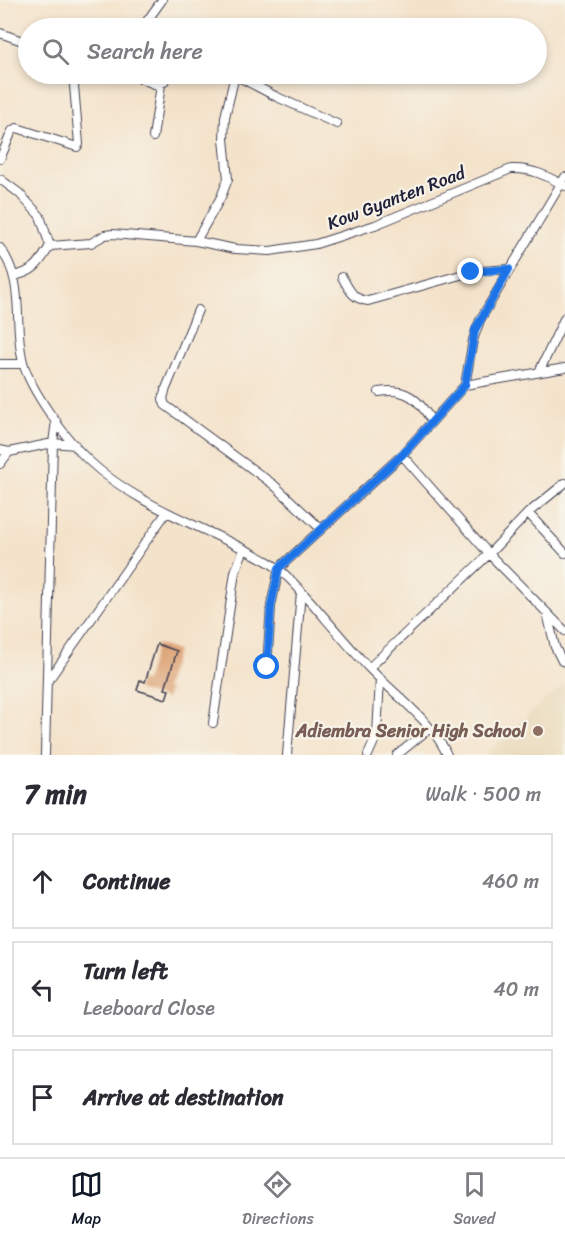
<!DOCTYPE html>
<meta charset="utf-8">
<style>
:root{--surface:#fff;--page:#f2f2f3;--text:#2b2b33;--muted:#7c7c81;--line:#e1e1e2;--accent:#111827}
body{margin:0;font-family:Sriracha,sans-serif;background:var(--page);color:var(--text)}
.stop{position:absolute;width:18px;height:18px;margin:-14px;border:4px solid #1a73e8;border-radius:50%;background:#fff}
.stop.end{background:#1a73e8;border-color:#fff;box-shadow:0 2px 6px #0008}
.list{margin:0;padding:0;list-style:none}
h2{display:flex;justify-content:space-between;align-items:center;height:78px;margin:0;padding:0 24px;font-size:26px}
h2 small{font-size:20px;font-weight:400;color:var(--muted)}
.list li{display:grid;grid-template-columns:39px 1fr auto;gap:18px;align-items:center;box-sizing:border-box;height:96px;margin:0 12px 12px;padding:0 12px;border:2px solid var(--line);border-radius:0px}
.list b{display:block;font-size:22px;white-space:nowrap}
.list p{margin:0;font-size:20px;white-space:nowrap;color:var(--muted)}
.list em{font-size:20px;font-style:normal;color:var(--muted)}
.icon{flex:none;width:33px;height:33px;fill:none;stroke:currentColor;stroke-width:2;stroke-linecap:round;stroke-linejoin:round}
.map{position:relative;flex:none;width:565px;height:755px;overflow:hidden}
.search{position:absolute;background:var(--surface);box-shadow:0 3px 9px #0003;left:18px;right:18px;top:18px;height:66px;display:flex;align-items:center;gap:15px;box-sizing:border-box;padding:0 21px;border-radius:33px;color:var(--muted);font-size:22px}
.sheet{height:402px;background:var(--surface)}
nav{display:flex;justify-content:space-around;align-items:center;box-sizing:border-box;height:84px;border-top:2px solid var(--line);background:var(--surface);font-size:16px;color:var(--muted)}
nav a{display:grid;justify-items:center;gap:3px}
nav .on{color:var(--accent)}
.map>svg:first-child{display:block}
.built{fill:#e9d9ba}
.building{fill:#dda579}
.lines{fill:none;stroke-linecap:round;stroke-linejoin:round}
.minor-casing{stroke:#423f51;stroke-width:10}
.minor{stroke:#fff;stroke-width:8}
.route{stroke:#1a73e8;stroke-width:8}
.education-dot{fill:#8d6e63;stroke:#f7f3e8;stroke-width:2}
.labels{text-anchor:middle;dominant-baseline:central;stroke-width:4.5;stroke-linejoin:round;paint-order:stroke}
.street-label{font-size:18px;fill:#22223b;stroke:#f7f3e8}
.education-label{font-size:18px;font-weight:bold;fill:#785e54;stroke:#f7f3e8;text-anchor:end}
</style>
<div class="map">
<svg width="565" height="755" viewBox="0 0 565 755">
<rect width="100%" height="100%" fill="#f7f3e8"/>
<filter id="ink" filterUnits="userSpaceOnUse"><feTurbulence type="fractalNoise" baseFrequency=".0167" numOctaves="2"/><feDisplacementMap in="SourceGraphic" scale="12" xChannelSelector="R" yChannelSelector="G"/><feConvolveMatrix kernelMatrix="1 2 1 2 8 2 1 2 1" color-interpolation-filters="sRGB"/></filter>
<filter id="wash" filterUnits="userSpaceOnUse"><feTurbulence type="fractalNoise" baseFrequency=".008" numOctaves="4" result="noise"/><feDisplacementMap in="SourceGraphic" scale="24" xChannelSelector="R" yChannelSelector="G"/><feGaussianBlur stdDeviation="1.35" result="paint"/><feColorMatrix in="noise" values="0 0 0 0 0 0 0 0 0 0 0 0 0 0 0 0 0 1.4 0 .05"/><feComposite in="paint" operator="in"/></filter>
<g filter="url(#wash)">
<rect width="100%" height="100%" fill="#f4e3cb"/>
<path class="built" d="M 565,684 L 565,755 L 485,755 L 537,707 Z"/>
<g id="blocks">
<path class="building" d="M 157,644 L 177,651 L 165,689 L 169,690 L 166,699 L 137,690 L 140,680 L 145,682 Z"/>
</g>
</g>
<g filter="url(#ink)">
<use href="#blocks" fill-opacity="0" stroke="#423f51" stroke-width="1.5"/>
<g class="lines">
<g class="minor-casing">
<path id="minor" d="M 142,28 L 162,0
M 0,33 L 28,43
M 129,74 L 157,85 L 164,82 L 167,74
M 233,74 L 235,75 L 225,117 L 224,139 L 228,179 L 221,197 L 196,241 L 235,249 L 270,251 L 316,244 L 375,225 L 511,169 C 532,168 547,176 565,186
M 235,75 L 277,97 L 337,124
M 153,137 L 161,85
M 0,159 L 12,131 L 17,128 L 77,147 L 79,144 L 73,74
M 0,179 L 19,193 L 40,216 L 50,246
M 0,248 C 26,282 13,324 23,362 C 30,390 67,440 88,460 C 138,507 206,527 265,560 C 284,570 298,588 312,603 C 331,625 349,647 369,668 C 393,693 435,724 447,755
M 14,276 C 36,271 39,263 50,246 L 91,243 L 105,235 L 113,234 L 196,241
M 342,277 C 349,289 352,299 368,301 L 471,272 L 509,269
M 198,310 L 165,391 L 163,399 L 165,405 L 274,485 L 321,529
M 0,364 L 23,364
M 539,372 L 565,317
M 465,385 L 565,368
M 379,392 C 406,387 419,399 432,422
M 0,450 L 9,452
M 402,455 L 465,385 L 473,340 L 480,320 L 565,177
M 0,464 L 9,452 L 53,443 L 75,445
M 528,513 L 565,553
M 548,617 L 555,647 L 562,661 L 565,662
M 267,667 L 271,606 L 279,568 L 402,455 L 489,554 L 565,631
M 369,668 L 489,554 L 528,513 L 565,483
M 48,681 L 166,513
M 213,723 L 235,572 L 244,549
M 45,755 L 53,443 L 56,421
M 287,755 L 301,592
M 368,755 L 377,735 L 380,678
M 397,755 L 430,728"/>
</g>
<use href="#minor" class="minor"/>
</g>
</g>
<g class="lines" filter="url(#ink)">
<path class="route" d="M 267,667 L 271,606 L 279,568 L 402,455 L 465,385 L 475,330 L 509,269 L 471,272"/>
</g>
<circle class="education-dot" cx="538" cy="731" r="6"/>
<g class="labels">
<g class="street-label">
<text transform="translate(396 198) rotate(-21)">Kow Gyanten Road</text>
</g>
<g class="education-label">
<text x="526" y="731">Adiembra Senior High School</text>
</g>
</g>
</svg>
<div class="stop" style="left:267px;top:667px"></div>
<div class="stop end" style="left:471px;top:272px"></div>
<div class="search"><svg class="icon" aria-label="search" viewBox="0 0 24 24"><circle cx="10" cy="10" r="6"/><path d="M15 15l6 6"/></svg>Search here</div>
</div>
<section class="sheet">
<h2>7 min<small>Walk · 500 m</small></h2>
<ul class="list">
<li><svg class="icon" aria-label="ahead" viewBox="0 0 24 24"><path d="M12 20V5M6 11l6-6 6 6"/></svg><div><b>Continue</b></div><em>460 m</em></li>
<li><svg class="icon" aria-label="left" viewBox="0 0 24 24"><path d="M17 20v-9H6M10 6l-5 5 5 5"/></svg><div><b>Turn left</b><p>Leeboard Close</p></div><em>40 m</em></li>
<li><svg class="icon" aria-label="arrive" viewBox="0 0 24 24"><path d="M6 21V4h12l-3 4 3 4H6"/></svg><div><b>Arrive at destination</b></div></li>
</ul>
</section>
<nav>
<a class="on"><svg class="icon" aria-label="map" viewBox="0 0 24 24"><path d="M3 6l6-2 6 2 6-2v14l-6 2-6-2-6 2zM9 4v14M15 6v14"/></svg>Map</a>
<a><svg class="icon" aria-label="directions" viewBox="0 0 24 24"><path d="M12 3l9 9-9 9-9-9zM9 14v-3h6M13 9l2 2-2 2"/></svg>Directions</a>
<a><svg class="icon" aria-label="saved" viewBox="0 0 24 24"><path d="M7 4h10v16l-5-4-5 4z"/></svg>Saved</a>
</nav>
